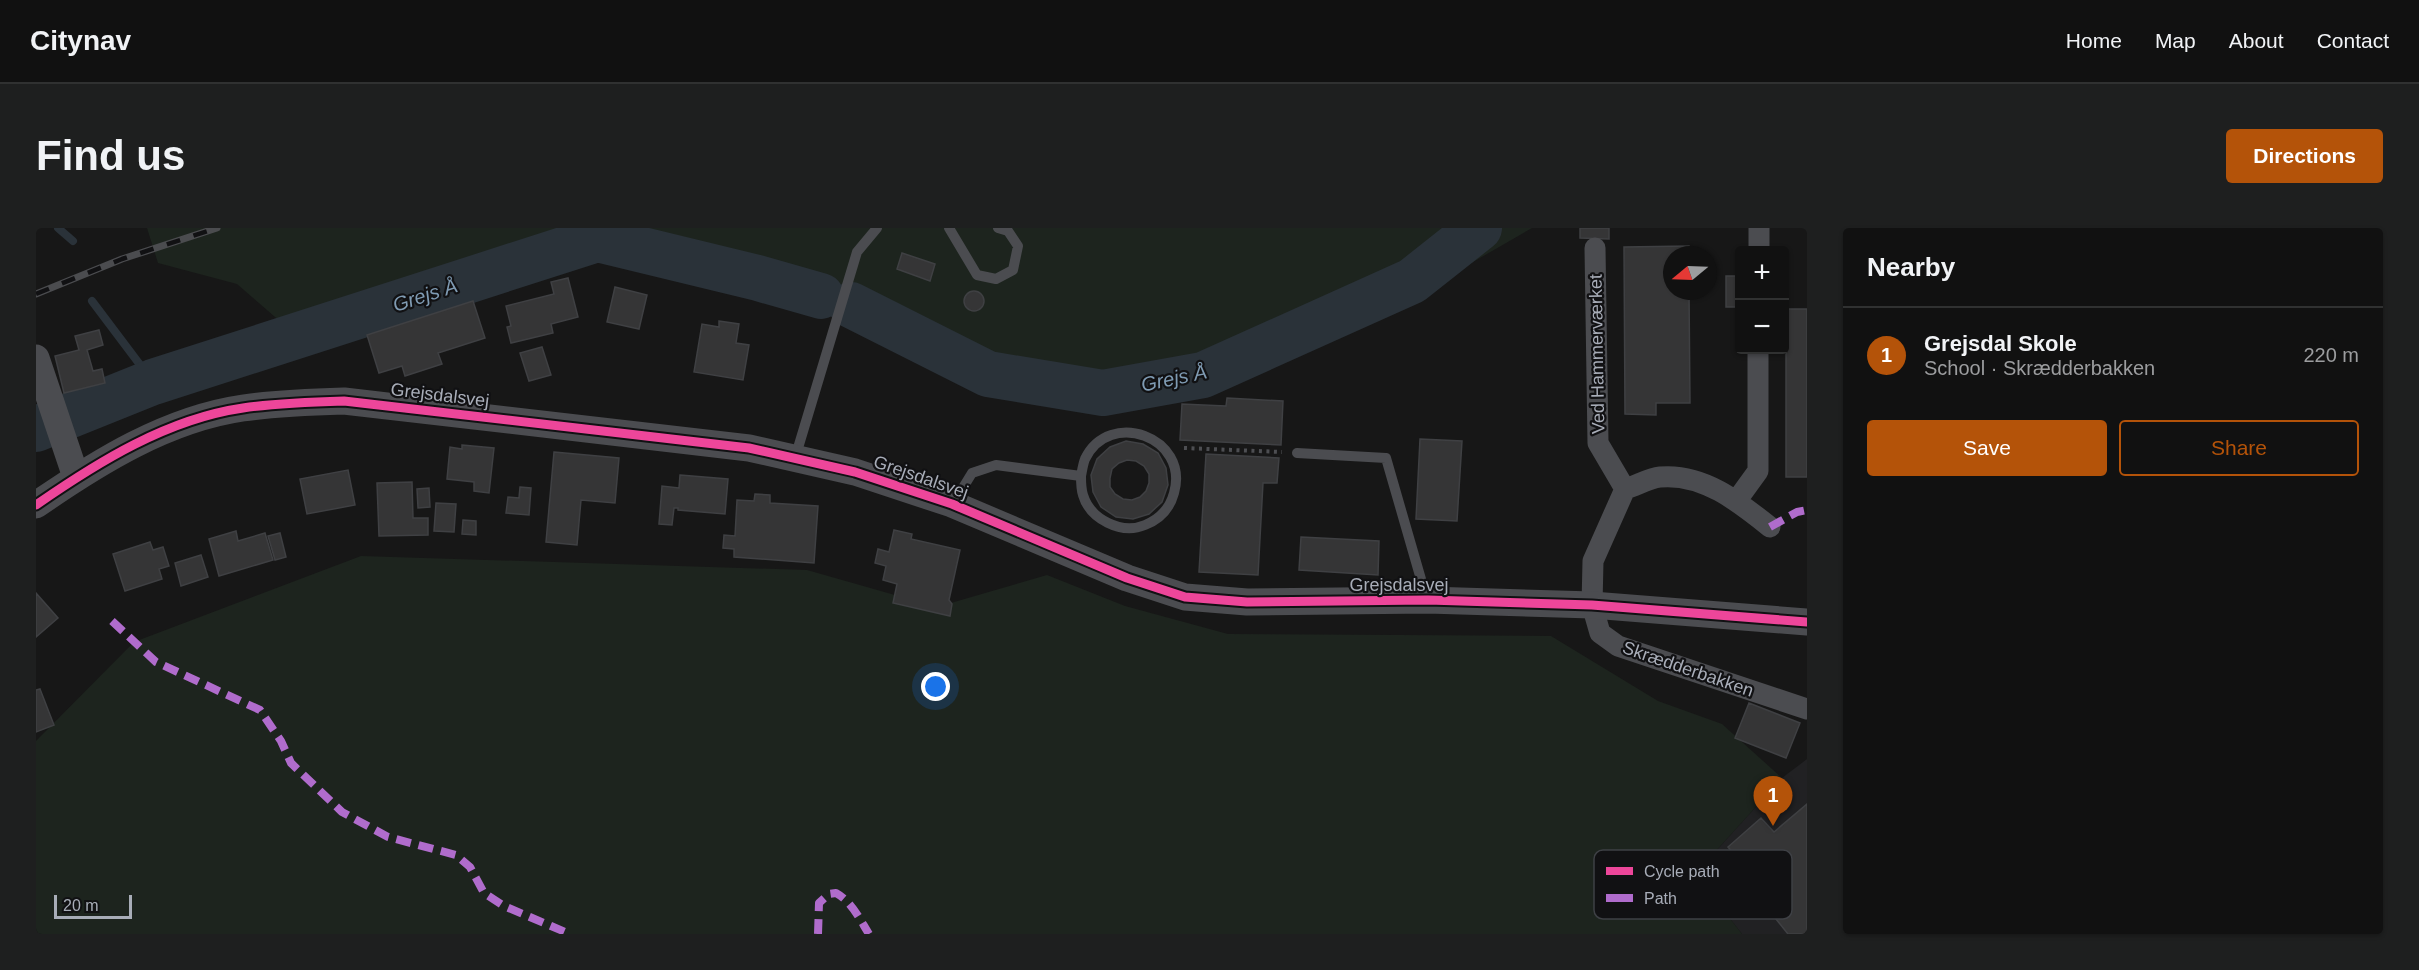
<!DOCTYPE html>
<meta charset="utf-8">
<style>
:root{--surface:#111;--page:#1e1f1f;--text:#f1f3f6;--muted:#9c9d9f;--line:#303131;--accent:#b45309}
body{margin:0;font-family:Helvetica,sans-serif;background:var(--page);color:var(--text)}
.controls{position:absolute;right:18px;top:18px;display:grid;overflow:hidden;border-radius:6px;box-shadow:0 2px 4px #0004}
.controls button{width:54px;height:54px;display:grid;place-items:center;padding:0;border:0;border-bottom:2px solid var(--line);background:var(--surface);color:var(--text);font:30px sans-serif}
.compass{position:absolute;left:1627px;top:18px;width:54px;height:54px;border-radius:50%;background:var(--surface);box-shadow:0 2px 4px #0004;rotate:251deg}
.scale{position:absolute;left:18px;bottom:15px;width:78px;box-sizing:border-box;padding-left:6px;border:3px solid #a8adb8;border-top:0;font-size:16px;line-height:21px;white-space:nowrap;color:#a8adb8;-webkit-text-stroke:4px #111113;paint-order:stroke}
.you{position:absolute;left:900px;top:459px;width:21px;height:21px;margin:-15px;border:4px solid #fff;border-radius:50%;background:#1a73e8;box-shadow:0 0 0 9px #1a73e833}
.badge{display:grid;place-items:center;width:39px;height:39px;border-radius:50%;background:var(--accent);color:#fff;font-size:20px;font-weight:700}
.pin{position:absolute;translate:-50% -50px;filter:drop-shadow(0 2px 3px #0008)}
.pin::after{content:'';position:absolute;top:32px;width:21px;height:18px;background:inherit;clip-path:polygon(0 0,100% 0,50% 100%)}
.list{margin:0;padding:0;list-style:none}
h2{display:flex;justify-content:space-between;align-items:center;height:78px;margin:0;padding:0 24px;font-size:26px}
h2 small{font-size:20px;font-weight:400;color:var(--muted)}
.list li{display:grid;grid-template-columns:39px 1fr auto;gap:18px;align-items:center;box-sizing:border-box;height:96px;padding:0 24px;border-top:2px solid var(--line)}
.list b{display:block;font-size:22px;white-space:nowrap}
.list p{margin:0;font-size:20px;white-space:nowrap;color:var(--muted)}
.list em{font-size:20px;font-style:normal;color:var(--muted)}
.actions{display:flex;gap:12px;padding:18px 24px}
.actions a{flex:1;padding:14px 0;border:2px solid var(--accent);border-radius:6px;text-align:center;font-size:21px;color:var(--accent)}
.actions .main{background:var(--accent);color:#fff}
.map{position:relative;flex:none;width:1771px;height:706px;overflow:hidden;border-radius:6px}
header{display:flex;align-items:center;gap:36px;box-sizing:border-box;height:84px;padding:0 30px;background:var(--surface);border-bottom:2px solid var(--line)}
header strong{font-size:28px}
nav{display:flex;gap:33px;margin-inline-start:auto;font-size:21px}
.intro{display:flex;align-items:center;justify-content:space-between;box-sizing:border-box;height:144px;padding:0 36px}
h1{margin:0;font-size:42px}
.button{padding:15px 27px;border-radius:6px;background:var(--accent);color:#fff;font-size:21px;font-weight:700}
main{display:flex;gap:36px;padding:0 36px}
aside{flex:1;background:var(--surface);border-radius:6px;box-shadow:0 2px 4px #0004}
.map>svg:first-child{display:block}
.built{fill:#212123}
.green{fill:#1d241e}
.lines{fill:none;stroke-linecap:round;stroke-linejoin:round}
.stream{stroke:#2a3239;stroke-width:8}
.river{stroke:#2a3239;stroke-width:46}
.building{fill:#353536;stroke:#3f4043;stroke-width:1.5;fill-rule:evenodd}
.path{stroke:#4d4e52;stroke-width:4;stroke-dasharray:3 4.5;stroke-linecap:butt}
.service{stroke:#4b4c50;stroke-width:10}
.minor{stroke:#4b4c50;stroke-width:21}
.tertiary{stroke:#4b4c50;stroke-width:27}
.rail-casing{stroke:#4b4c4f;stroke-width:7}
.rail{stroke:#111113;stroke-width:4.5;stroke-dasharray:14;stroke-linecap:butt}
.quiet{stroke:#b06ccc;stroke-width:8;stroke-dasharray:15 8;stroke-linecap:butt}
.cycleway-casing{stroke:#111113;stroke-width:13}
.cycleway{stroke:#ed469a;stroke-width:9}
.labels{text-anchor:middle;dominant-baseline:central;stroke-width:4.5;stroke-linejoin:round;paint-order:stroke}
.street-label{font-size:18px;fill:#a8adb8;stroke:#111113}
.water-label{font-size:20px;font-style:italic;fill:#7f9bb3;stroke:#111113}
.key{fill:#111113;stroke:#3e4045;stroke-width:1.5}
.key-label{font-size:16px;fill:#a8adb8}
</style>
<header>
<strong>Citynav</strong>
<nav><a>Home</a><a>Map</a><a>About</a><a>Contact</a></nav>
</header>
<div class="intro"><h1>Find us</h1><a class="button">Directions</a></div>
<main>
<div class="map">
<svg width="1771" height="706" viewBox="0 0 1771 706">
<rect width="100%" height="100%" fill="#171717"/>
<path class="built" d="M 1771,531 L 1771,706 L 1706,706 L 1659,646 L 1746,550 Z"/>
<path class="green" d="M 111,0 L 1496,0 L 1326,98 L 1139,144 L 981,142 L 711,25 L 554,0 L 254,102 L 201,56 L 122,35 Z
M 325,328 L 771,342 L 901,379 L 1011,347 L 1089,378 L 1192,406 L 1515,408 L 1622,473 L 1686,496 L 1746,550 L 1659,646 L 1706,706 L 0,706 L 0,513 L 98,414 Z"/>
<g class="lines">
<path class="stream" d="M 22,0 L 37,13
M 56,73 L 117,154"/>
<path class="river" d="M 815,77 L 952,146 L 1067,165 L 1167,147 L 1376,53 L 1443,0
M 0,201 L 117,154 L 561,11 L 722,50 L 785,68"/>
</g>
<path class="building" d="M 1544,0 L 1573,0 L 1573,11 L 1544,10 Z
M 1653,18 L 1653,27 L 1636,27 L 1636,63 L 1653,63 L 1654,175 L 1620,175 L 1620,187 L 1589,186 L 1588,19 Z
M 866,25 L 899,36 L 894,53 L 861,41 Z
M 1690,48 L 1704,48 L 1704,79 L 1690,79 Z
M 532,50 L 542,89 L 515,96 L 517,105 L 475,115 L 471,99 L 475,98 L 470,78 L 518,66 L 515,54 Z
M 579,59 L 611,67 L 603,101 L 571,94 Z
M928 73a10 10 0 1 1 20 0a10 10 0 1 1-20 0Z
M 437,73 L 449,110 L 402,125 L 406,136 L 369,148 L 366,138 L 343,145 L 331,107 Z
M 1750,81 L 1771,81 L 1771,249 L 1750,249 Z
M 683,93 L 703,96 L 700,115 L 713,117 L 707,152 L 658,144 L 666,96 L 683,99 Z
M 63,102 L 67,117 L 51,122 L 57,143 L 66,141 L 69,155 L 28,165 L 19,128 L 43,122 L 39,108 Z
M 506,119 L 515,147 L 493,153 L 484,125 Z
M 1191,170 L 1247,173 L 1245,217 L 1144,212 L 1146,176 L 1190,178 Z
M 1384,211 L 1426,213 L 1421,293 L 1380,291 Z
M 1090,213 L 1107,216 L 1122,225 L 1130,240 L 1132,257 L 1126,274 L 1113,286 L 1097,291 L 1080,289 L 1065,279 L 1057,264 L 1055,247 L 1061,231 L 1074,219 ZM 1091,232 L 1100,233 L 1108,238 L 1113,246 L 1113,255 L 1110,263 L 1104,269 L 1096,272 L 1087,271 L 1079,266 L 1074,259 L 1074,250 L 1076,241 L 1083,235 Z
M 426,217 L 458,220 L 453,265 L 438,263 L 438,254 L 411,251 L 414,219 L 426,221 Z
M 518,224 L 583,230 L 579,275 L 545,272 L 541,317 L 510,314 Z
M 1170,226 L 1243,230 L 1241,255 L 1227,255 L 1222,347 L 1163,344 Z
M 312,242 L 319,277 L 271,286 L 264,251 Z
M 644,247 L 692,251 L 689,286 L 642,282 L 642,280 L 638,280 L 636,297 L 623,296 L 626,258 L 643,260 Z
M 376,254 L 377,290 L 392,290 L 392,307 L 343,308 L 341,255 Z
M 484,259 L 495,260 L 493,287 L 470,285 L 472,269 L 483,270 Z
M 393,260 L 394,279 L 382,280 L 381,261 Z
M 719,266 L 734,267 L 734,275 L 782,278 L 778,335 L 698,329 L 698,321 L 687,320 L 688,307 L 699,308 L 701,272 L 718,273 Z
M 400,275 L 420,276 L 418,304 L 398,303 Z
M 427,292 L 440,293 L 440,307 L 426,306 Z
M 858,302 L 876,306 L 875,311 L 924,322 L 913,372 L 916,376 L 914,388 L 857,375 L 861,356 L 847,352 L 850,338 L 839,335 L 842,321 L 853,324 Z
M 200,303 L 202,313 L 229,305 L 237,332 L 183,348 L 173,311 Z
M 244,305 L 250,329 L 239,332 L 232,308 Z
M 1265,309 L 1343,313 L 1342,347 L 1263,342 Z
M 114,314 L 117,322 L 127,319 L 133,338 L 123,341 L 126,351 L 89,363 L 77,326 Z
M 165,327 L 172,349 L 145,358 L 139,335 Z
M 0,365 L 22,390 L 0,409 Z
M 4,461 L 18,497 L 0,504 L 0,462 Z
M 1713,475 L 1764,495 L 1750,530 L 1699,510 Z
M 1771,576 L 1771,706 L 1752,706 L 1740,691 L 1747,683 L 1692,619 L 1725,590 L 1738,604 Z"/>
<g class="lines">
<path class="path" d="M 1148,220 L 1246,224"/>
<path class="service" d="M 913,0 L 941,47 L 960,51 L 977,42 L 982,18 L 972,3 L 962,0
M 1261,225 L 1350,230 L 1391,372
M 759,230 L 821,24 L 841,0
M 917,276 L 936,245 L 960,237 L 1045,248 C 1045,254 1045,261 1047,267 C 1054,291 1085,307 1109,297 C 1124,291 1134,280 1138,265 C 1154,209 1073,180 1049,231 C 1047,236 1046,243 1045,248"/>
<path class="minor" d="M 1559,20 L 1562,215 L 1589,261
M 1723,22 L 1723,0
M 1701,272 L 1722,243 L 1722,122
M 1734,299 C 1703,274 1667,245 1624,249 C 1613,250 1600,258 1589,261 L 1557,333 L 1556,377 L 1564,405 L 1582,418 L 1771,481"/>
<path class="tertiary" d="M 0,130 L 40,249
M 0,277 C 62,234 131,191 207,180 C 241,175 274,174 308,173 L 713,220 L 819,244 L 916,276 L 1091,350 L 1149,369 L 1211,374 L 1392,372 L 1556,377 L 1771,394"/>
<g class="rail-casing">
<path id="rail" d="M 0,66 L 86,31 L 181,0"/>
</g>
<use href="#rail" class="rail"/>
<path class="quiet" d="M 1734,299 L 1761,284 L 1771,282
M 76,393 L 120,434 L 224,482 L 245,513 L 255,535 L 306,584 L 352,609 L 420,627 L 434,639 L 448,665 L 468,678 L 534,706
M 782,706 L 783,675 L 793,666 L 800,665 C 816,674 823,690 833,706"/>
<g class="cycleway-casing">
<path id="cycleway" d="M 0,277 C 62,234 131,191 207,180 C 241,175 274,174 308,173 L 713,220 L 819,244 L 916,276 L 1091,350 L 1149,369 L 1211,374 L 1392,372 L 1556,377 L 1771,394"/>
</g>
<use href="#cycleway" class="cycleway"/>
</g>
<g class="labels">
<g class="street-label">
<text transform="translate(1561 126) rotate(-91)">Ved Hammerværket</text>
<text transform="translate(404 167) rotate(7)">Grejsdalsvej</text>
<text transform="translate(885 249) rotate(19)">Grejsdalsvej</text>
<text x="1363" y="357">Grejsdalsvej</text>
<text transform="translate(1652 441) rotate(19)">Skrædderbakken</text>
</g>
<g class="water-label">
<text transform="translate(389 67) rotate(-18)">Grejs Å</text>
<text transform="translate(1138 150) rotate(-12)">Grejs Å</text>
</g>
</g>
<rect x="1558" y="622" width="198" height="69" rx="9" class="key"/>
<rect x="1570" y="639" width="27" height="8" fill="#ed469a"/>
<rect x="1570" y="666" width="27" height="8" fill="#b06ccc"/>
<g class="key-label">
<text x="1608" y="649">Cycle path</text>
<text x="1608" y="676">Path</text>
</g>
</svg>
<div class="controls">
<button>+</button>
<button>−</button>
</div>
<svg class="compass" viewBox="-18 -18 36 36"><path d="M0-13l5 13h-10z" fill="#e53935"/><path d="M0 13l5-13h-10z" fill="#9c9d9f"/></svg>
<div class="scale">20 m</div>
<div class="you"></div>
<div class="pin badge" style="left:1737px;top:598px">1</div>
</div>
<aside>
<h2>Nearby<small></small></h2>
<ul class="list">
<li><span class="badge">1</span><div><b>Grejsdal Skole</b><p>School · Skrædderbakken</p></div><em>220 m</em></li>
</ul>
<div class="actions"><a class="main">Save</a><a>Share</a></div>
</aside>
</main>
